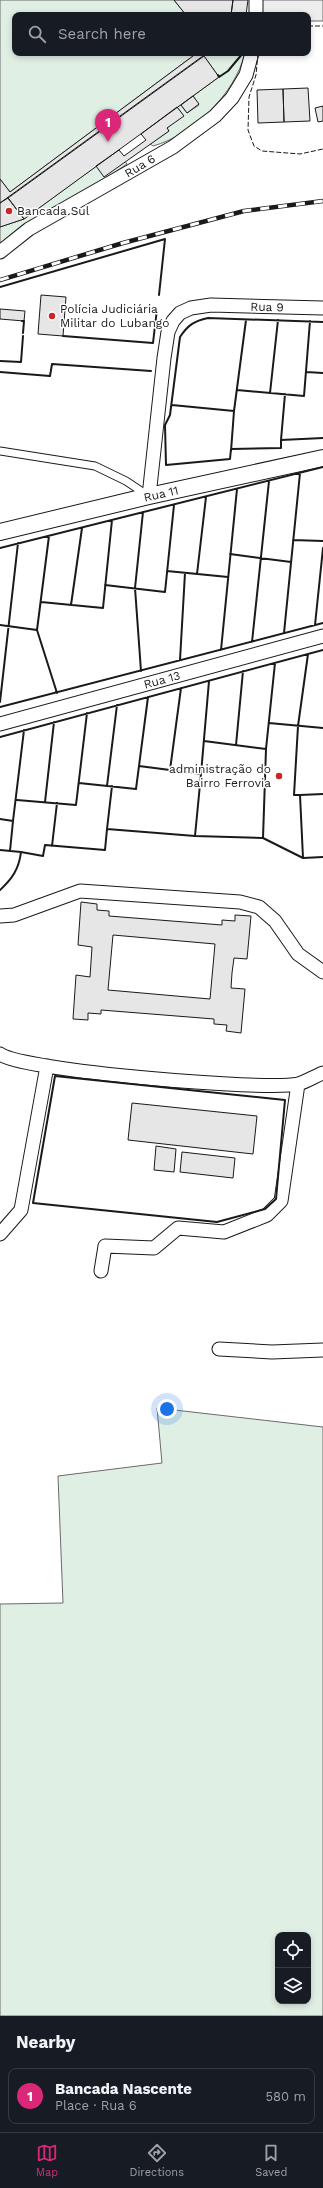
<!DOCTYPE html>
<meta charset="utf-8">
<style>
:root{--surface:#171b24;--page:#20242c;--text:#f1f3f6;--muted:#9ea1a6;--line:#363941;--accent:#db2777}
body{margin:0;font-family:"Work Sans",sans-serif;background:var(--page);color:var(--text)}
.controls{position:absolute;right:12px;bottom:12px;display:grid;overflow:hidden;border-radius:8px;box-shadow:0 2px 6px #0003}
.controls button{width:36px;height:36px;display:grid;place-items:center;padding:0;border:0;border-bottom:1px solid var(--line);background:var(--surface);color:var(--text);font:20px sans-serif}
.you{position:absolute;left:167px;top:1409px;width:14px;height:14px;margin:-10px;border:3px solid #fff;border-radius:50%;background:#1a73e8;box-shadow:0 0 0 6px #1a73e833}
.badge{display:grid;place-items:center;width:26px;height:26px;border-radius:50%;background:var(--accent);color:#fff;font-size:13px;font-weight:700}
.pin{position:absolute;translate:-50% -33px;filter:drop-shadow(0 1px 2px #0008)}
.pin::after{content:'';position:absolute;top:21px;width:14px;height:12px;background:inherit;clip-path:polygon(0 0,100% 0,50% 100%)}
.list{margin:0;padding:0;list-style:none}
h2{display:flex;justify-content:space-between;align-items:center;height:52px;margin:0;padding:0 16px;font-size:17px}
h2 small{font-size:13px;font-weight:400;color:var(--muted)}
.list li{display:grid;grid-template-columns:26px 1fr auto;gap:12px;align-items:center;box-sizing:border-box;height:56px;margin:0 8px 8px;padding:0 8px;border:1px solid var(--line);border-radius:8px}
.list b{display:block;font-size:15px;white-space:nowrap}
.list p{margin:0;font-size:13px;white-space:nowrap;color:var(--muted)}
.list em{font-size:13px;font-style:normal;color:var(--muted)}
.icon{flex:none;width:22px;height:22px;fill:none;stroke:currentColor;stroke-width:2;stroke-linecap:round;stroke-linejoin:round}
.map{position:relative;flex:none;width:323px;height:2016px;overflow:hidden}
.search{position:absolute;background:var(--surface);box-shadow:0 2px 6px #0003;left:12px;right:12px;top:12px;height:44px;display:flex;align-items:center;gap:10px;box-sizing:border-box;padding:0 14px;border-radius:8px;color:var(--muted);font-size:15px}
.sheet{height:116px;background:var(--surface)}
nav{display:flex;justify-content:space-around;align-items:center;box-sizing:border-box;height:56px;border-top:1px solid var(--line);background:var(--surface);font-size:11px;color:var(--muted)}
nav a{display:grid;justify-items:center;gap:2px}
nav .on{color:var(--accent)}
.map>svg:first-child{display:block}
.green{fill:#e0efe3;stroke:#6a6a6a;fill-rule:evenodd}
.parking{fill:#ededed;stroke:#6a6a6a}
.building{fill:#e6e6e6;stroke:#1a1a1a;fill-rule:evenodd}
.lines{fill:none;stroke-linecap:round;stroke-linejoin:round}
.service-casing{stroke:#1a1a1a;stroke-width:9}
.minor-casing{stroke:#1a1a1a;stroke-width:15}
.tertiary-casing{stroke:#1a1a1a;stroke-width:18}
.service{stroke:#fff;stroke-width:7}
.minor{stroke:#fff;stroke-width:13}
.tertiary{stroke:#fff;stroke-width:16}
.rail-casing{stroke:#1a1a1a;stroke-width:4.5}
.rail{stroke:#fff;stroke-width:3;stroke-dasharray:9;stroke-linecap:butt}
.fence{stroke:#1a1a1a;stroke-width:1;stroke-dasharray:5 2;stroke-linecap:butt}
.wall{stroke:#1a1a1a;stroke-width:2}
.poi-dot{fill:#c62828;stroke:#fff;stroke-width:1.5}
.labels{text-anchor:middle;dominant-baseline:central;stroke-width:3;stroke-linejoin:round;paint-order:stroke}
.street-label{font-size:12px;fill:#1a1a1a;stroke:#fff}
.poi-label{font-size:12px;fill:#1a1a1a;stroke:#fff;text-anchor:start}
</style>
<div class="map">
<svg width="323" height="2016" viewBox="0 0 323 2016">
<rect width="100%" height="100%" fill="#fff"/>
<path class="green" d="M 0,0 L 174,0 L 186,15 L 15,15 L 15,53 L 197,53 L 10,192 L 0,179 Z
M 207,53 L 245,53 C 235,94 193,135 153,146 L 150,144 L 169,131 L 167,128 L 183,115 L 177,107 L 181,105 L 187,113 L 199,105 L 193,96 L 219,77 L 204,56 Z
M 125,161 L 127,164 C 85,194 40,210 0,244 L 0,227 L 24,219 L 96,166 Z
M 157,1408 L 323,1427 L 323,2016 L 0,2016 L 0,1604 L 63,1603 L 58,1476 L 162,1463 ZM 278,1935 L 308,1935 L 308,2001 L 278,2001 Z"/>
<path class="parking" d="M 256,0 L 323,0 L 323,21 L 308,21 L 308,15 L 256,15 Z"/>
<path class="building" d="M 174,0 L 233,0 L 231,15 L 186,15 Z
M 233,0 L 248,0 L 246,15 L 231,15 Z
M 197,53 L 207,53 L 0,203 L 0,179 L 10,192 Z
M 204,56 L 219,77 L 24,219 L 8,198 Z
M 308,88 L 310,121 L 284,122 L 283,89 Z
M 283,89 L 284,122 L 258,123 L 257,90 Z
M 193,96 L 199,104 L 187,113 L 181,105 Z
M 323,106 L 323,121 L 318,122 L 315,108 Z
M 177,107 L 184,116 L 167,128 L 169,131 L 104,177 L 96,166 L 119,150 L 124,156 L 146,140 L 141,134 Z
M 8,198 L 24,219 L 0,227 L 0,203 Z
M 41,295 L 66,297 L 63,336 L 38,334 Z
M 0,309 L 25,311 L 24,321 L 0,319 Z
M 81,902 L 97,904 L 97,910 L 109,911 L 109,916 L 222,925 L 222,920 L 235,921 L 235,915 L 251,916 L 247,959 L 234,958 L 232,973 L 231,988 L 245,989 L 241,1033 L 226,1031 L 227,1025 L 214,1024 L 214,1019 L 101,1010 L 101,1014 L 88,1013 L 88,1020 L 73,1019 L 76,975 L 90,977 L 92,947 L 78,945 ZM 113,935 L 215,944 L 210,999 L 108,990 Z
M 132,1103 L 257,1116 L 253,1154 L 128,1140 Z
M 156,1146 L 176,1149 L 174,1172 L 154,1170 Z
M 182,1152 L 235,1158 L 233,1178 L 180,1172 Z"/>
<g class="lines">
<g class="service-casing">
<path id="service" d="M 0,451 L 95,466 L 126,481 L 147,495"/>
</g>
<g class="minor-casing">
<path id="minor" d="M 256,15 L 256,0
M 0,252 L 29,229 L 173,147 L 215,116 L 232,98 L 246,75 L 252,53
M 149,496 L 164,358 L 168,332 L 173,321 L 180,313 L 191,308 L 211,305 L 323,308
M 0,724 L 323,636
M 0,916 L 14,915 L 80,891 L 240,902 L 259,907 L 275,921 L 298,954 L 323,972
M 0,1054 C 24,1071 265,1091 298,1084 C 306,1082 315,1076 323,1073
M 0,1234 L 21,1210 L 47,1066
M 101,1271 L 105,1246 L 154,1248 L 178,1228 L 224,1232 L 267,1215 L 281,1201 L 298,1084
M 219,1349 L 272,1352 L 323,1350"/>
</g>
<g class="tertiary-casing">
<path id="tertiary" d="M 0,532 L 149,496 L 323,458"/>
</g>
<use href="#service" class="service"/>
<use href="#minor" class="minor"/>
<use href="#tertiary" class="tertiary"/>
<g class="rail-casing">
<path id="rail" d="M 0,280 L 123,243 L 244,211 L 323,201"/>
</g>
<use href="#rail" class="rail"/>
<path class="fence" d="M 308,26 L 323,26
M 258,53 L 256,75 L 249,97 L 248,130 L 254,146 L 262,151 L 300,154 L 323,149"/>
<path class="wall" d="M 218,75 L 219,77 L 228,71 L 243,53
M 0,287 L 165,239 L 159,295
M 22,321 L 24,321 L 23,333
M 323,322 L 208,318 C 194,321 188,325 180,337 L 170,415 L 165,425 L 166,465 L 230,459 L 231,449 L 281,448 L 281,440 L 323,438
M 63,336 L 153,343 L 157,309
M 0,361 L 21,362 L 23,336
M 0,372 L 50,376 L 52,364 L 151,371
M 306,372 L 323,373
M 237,390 L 304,396 L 310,321
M 270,393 L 278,320
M 172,405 L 234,411 L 246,320
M 281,440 L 285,394
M 231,451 L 234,411
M 293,540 L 323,541
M 0,548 L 323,467
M 230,554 L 291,562
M 167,571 L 228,577
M 197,574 L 206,497
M 105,585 L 165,592 L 174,505
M 41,602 L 103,608 L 112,520
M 71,605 L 82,528
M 0,625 L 37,630 L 49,536
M 315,625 L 323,548
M 37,630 L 57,693
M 284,633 L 300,473
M 252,642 L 269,481
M 221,650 L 237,489
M 180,660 L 185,573
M 141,671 L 135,588 L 143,512
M 0,702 L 18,543
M 0,707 L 323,623
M 269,723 L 323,728
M 0,737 L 323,650
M 204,741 L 266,749 L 275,663
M 236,745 L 243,671
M 139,766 L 201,774 L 209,681
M 170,770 L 181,688
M 79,783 L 136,789 L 148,697
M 107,786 L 117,705
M 300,795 L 323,794
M 17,800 L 76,805 L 87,713
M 45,802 L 54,722
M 0,819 L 13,821 L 24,730
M 107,829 L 112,786
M 195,836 L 201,774
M 263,838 L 266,749
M 52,846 L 57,803
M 0,850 L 21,852
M 10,851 L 13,821
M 303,858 L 300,795 L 294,795 L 298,726 L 308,654
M 0,890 C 12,879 19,869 21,852 L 43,856 L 45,845 L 105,850 L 107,829 L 195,836 L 263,838 L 303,858 L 323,857
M 55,1076 L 285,1100 L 276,1199 L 265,1209 L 217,1222 L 33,1203 Z"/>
</g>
<g class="poi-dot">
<circle cx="9" cy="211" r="4"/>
<circle cx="52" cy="316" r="4"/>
<circle cx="279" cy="776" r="4"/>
</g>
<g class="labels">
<g class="street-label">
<text transform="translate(140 166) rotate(-31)">Rua 6</text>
<text transform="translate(267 307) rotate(1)">Rua 9</text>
<text transform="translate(161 494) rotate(-13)">Rua 11</text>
<text transform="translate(162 680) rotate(-15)">Rua 13</text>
</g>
<g class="poi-label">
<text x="17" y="211">Bancada Sul</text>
<text x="60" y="309">Polícia Judiciária<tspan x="60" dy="14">Militar do Lubango</tspan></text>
<text x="271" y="769" text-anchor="end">administração do<tspan x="271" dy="14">Bairro Ferrovia</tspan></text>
</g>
</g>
</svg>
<div class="controls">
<button><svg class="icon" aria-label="locate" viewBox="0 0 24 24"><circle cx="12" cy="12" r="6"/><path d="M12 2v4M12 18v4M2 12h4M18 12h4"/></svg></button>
<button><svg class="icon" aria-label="layers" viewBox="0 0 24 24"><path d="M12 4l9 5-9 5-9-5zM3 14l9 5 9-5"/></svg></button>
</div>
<div class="you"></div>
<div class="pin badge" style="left:108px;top:142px">1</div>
<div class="search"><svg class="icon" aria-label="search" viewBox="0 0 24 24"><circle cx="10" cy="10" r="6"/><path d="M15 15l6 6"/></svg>Search here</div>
</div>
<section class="sheet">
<h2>Nearby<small></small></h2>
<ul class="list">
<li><span class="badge">1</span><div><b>Bancada Nascente</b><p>Place · Rua 6</p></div><em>580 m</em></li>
</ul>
</section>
<nav>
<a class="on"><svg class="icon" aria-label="map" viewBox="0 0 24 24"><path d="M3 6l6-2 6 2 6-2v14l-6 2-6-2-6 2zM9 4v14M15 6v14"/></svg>Map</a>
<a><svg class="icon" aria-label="directions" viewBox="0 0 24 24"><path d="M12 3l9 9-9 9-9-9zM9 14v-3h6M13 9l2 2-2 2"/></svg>Directions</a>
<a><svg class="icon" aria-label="saved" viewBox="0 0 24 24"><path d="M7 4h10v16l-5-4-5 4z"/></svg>Saved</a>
</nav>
